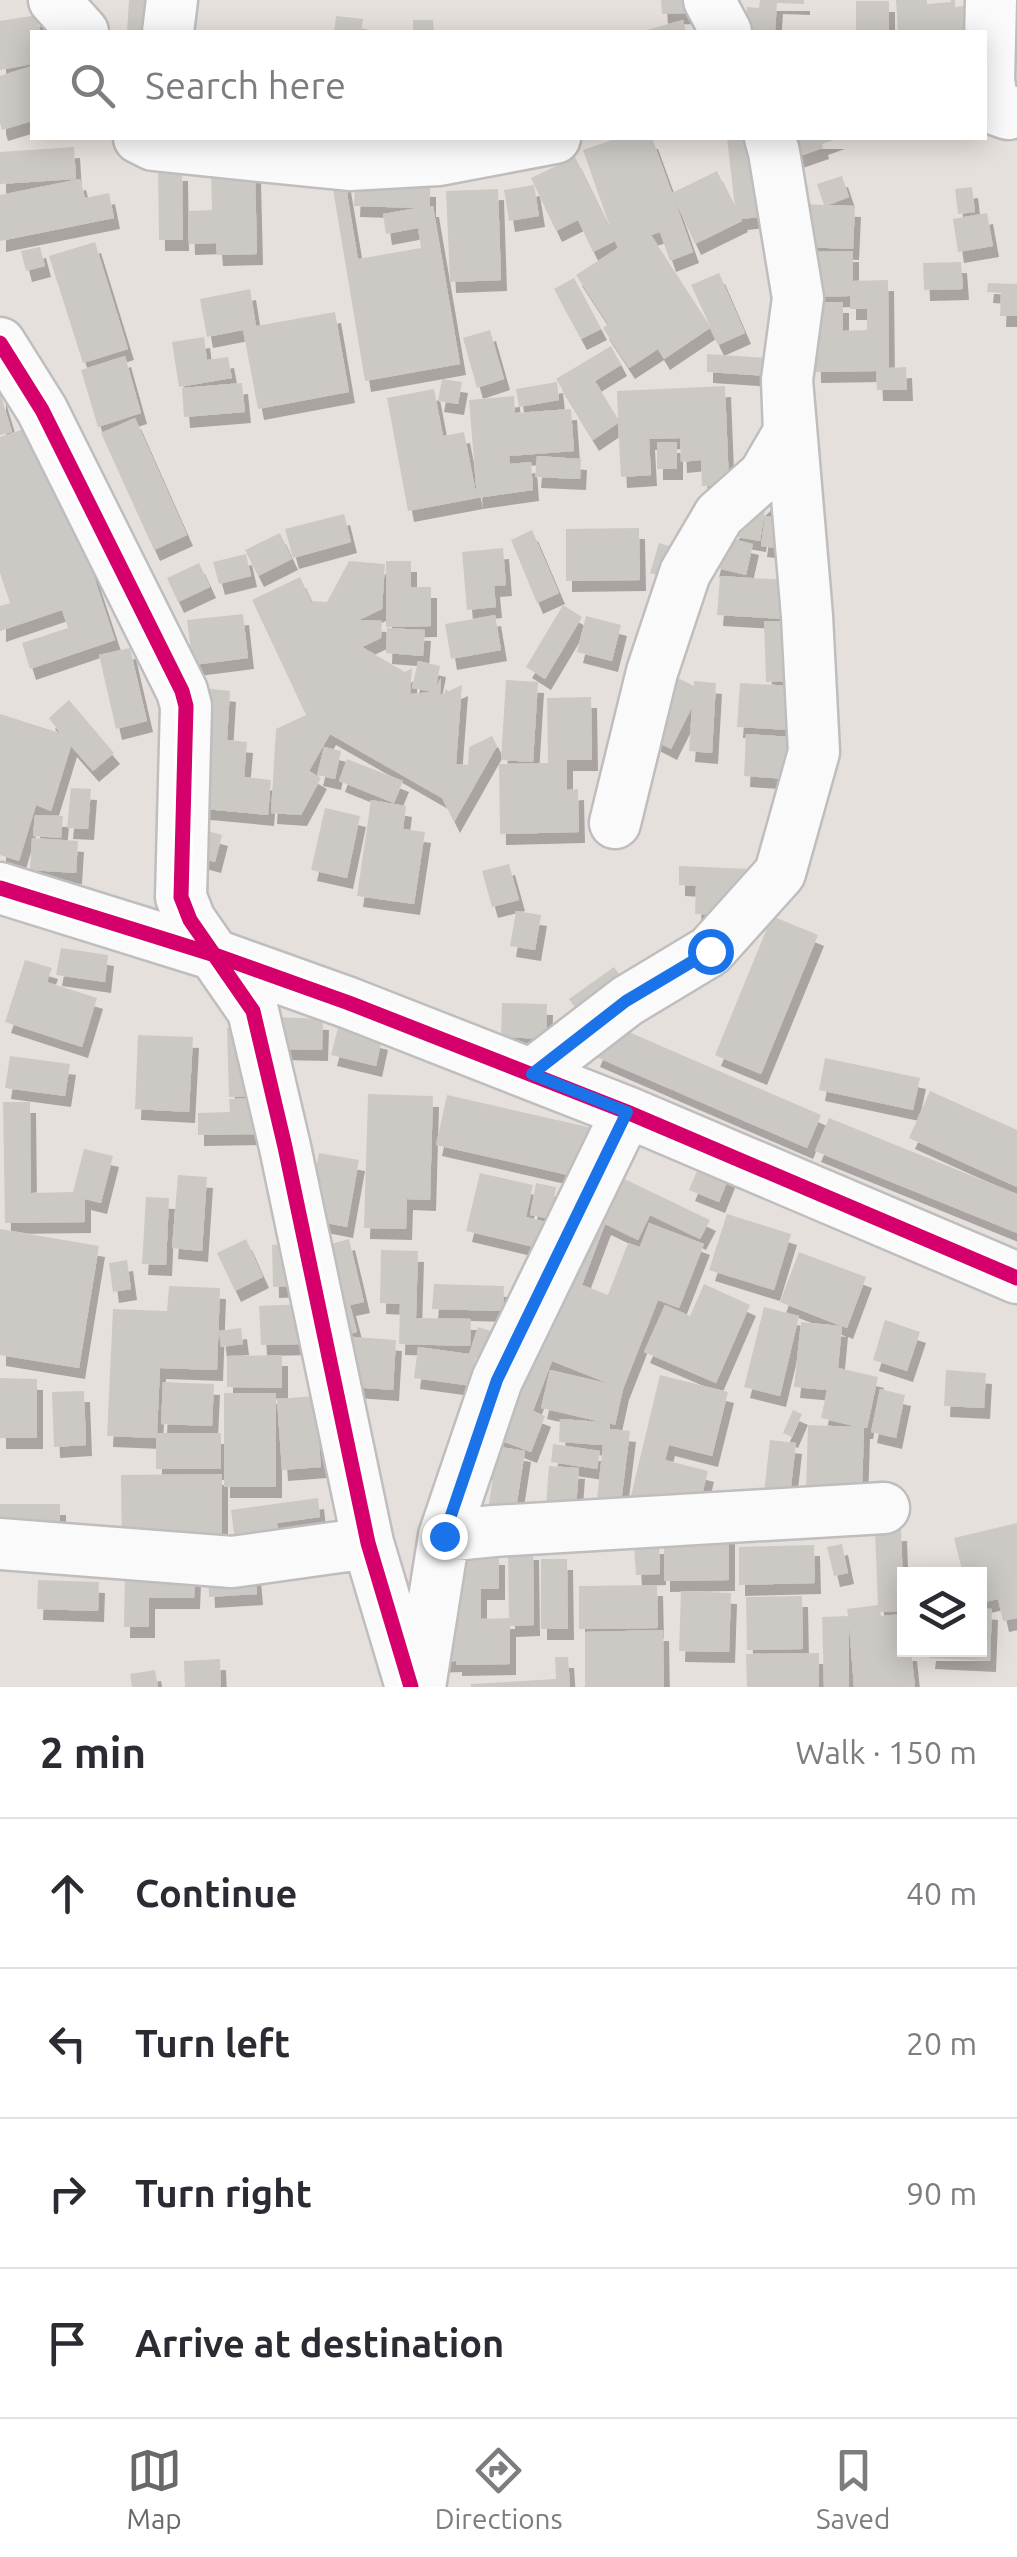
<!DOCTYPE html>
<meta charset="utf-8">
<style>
:root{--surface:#fff;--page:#f7f7f7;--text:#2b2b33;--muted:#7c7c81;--line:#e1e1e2;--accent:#6a6866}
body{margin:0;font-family:Ubuntu,sans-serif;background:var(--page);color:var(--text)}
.controls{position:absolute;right:30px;bottom:30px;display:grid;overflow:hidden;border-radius:0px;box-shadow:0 5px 25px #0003}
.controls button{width:90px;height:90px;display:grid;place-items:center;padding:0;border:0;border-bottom:2px solid var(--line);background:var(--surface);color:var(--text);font:50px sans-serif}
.stop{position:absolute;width:30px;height:30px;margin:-22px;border:8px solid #1a73e8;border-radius:50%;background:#fff}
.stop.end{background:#1a73e8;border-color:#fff;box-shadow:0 2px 10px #0008}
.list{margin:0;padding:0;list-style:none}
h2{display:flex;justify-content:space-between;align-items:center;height:130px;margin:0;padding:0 40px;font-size:42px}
h2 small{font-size:32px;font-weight:400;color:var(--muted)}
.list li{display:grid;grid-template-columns:65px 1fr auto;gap:30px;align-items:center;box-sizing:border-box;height:150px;padding:0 40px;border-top:2px solid var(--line)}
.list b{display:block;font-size:38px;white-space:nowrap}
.list em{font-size:32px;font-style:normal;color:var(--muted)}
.icon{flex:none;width:55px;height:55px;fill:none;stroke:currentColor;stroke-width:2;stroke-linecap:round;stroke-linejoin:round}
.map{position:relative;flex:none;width:1017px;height:1687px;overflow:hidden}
.search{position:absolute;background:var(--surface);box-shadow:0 5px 25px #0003;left:30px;right:30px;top:30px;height:110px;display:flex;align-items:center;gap:25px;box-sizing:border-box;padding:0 35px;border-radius:0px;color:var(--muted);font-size:38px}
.sheet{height:730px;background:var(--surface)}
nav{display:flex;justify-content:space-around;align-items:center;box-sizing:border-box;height:140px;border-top:2px solid var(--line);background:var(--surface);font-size:28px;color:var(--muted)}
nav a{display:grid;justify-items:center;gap:5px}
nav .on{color:var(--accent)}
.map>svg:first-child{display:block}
.building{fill:#ccc9c5;filter:url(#shadow)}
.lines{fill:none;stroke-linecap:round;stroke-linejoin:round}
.minor-casing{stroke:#bfbdbe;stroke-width:55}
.minor{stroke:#fbfafa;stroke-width:50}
.cycleway-casing{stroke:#fff;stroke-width:21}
.cycleway{stroke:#d6006c;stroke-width:15}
.route{stroke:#1a73e8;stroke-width:12}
</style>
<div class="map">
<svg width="1017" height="1687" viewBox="0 0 1017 1687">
<defs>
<filter id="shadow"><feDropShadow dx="6" dy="11" stdDeviation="0" flood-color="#0004"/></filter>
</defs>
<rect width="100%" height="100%" fill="#e6e0dc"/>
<path class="building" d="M 129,0 L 159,0 L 144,32 L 127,32 Z
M 661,0 L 688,0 L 688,13 L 662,14 Z
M 760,0 L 804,0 L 804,4 L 777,3 L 775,32 L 746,32 L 747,7 L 759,8 Z
M 896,0 L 927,0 L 927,4 L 951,2 L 951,0 L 955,0 L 955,7 L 974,5 L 976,32 L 898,32 Z
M 856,1 L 889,1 L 889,32 L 856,32 Z
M 37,15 L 40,32 L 32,32 L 32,64 L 0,70 L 0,21 Z
M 336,16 L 363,19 L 361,32 L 334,32 Z
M 413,20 L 433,20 L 434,32 L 413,32 Z
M 683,20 L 686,32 L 643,32 L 643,31 Z
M 32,66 L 32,121 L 2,130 L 0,123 L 0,76 Z
M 618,138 L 626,138 L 626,140 L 634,138 L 652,138 L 672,193 L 717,171 L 735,208 L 727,138 L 761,138 L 770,216 L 741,219 L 742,221 L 695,244 L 674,198 L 693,252 L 670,261 L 660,232 L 651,235 L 710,326 L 691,285 L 719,273 L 745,333 L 718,345 L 710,328 L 664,359 L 658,349 L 629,368 L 603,328 L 608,324 L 576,275 L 618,248 L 615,241 L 593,252 L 578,220 L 556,231 L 531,178 L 575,157 L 612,233 L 583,150 Z
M 787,138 L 839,138 L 822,144 L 823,148 L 794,158 Z
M 74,147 L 76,179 L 0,184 L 0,152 Z
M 158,170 L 182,170 L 183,240 L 159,240 Z
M 255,171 L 257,254 L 217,255 L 216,243 L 189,244 L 188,211 L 212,210 L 211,173 Z
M 842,176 L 849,197 L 828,205 L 855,206 L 853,249 L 802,247 L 804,204 L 824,205 L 817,184 Z
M 80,179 L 85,198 L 109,193 L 114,218 L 0,241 L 0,195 Z
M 345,181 L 358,259 L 421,248 L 418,228 L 386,234 L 383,214 L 417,208 L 354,206 L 355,183 L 430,186 L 430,206 L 433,206 L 460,364 L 365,381 L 332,183 Z
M 534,185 L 539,216 L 509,221 L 504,190 Z
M 972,187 L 975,212 L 958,214 L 955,189 Z
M 498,189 L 501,280 L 450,282 L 446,191 Z
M 987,213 L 993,246 L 958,252 L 953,219 Z
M 95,242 L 128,349 L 83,363 L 49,256 Z
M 40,247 L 45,266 L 26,271 L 21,251 Z
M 853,251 L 853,281 L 888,280 L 889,368 L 906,367 L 907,390 L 877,390 L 876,371 L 815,372 L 814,302 L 843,302 L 843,331 L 867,330 L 867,309 L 850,309 L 850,296 L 807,297 L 806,252 Z
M 961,262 L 963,289 L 924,290 L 923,263 Z
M 574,278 L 601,329 L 581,339 L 554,289 Z
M 988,283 L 1017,284 L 1017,316 L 1000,316 L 1001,293 L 987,292 Z
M 250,289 L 256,326 L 335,312 L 349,392 L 258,409 L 243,330 L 207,337 L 200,299 Z
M 490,330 L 504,379 L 477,388 L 463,338 Z
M 204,337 L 207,360 L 228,357 L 232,378 L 179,387 L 172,342 Z
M 611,346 L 621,365 L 595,381 L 618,419 L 617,391 L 725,386 L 729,485 L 702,486 L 701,460 L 681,462 L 680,438 L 649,439 L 651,475 L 621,477 L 618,423 L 593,440 L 556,379 Z
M 707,354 L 784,359 L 783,377 L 707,372 Z
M 125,356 L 141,413 L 98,427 L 81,370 Z
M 442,379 L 462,382 L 458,404 L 438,401 Z
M 557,382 L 559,400 L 519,407 L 516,389 Z
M 242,383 L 245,412 L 184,417 L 182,388 Z
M 434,389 L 443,436 L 464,432 L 477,498 L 408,511 L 387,398 Z
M 0,392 L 12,432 L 0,435 Z
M 514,396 L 515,413 L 571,409 L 574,451 L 509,456 L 510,464 L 531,462 L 533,490 L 477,498 L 469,400 Z
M 135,418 L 187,535 L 154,550 L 101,433 Z
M 43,423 L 115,640 L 30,669 L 22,643 L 68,628 L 62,610 L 0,631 L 0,606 L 10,603 L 0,573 L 0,437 Z
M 657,442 L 677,442 L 677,469 L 657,469 Z
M 537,456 L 581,459 L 580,479 L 535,477 Z
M 767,498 L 760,541 L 725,535 Z
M 344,514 L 351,542 L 293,558 L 285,529 Z
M 765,516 L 798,521 L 793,550 L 761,546 Z
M 639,528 L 640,580 L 566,581 L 566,529 Z
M 532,530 L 559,593 L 537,603 L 511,540 Z
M 280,533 L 292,559 L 258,576 L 245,550 Z
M 720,536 L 753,544 L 746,575 L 713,567 Z
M 659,543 L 680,549 L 672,579 L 650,573 Z
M 503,548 L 506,585 L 494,586 L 496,607 L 467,610 L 462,552 Z
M 246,554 L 251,576 L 219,584 L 213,562 Z
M 349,561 L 385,564 L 382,609 L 359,620 L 382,621 L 381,638 L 362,647 L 405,672 L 412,668 L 410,694 L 433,692 L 412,688 L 418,661 L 440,666 L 436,687 L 441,678 L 440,695 L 462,685 L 456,764 L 468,765 L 469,747 L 492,736 L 497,746 L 454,822 L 442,798 L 330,734 L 309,771 L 321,778 L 301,815 L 271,813 L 276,729 L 306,715 L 252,600 L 300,577 L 311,601 L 327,602 Z
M 386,561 L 411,561 L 411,587 L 431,587 L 431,626 L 386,627 Z
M 199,563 L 210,587 L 178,602 L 167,578 Z
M 720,576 L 787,580 L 784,619 L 717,615 Z
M 563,605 L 582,617 L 545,679 L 526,667 Z
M 243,614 L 248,658 L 193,665 L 187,620 Z
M 495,615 L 501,650 L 451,659 L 445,624 Z
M 586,616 L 621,625 L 612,661 L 577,652 Z
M 764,621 L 788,621 L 789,681 L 766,682 Z
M 387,628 L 425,630 L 423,656 L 386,653 Z
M 130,648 L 147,721 L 116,729 L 99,655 Z
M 672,675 L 694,686 L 694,681 L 716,683 L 712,753 L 689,751 L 692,707 L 671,749 L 642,734 Z
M 506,680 L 538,682 L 533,762 L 501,760 Z
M 740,683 L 792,686 L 789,730 L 737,727 Z
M 204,688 L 230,691 L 227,740 L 247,742 L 244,777 L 271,780 L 268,815 L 194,808 Z
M 591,697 L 592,760 L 567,760 L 567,790 L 578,789 L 579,832 L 500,834 L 499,764 L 548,763 L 547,698 Z
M 69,700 L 114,753 L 93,771 L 71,746 L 51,811 L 36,805 L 19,861 L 0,855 L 0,714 L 60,733 L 49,718 Z
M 746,734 L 790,737 L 787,779 L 744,776 Z
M 324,747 L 341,751 L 335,779 L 317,775 Z
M 347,759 L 403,781 L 394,803 L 339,781 Z
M 71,788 L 91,789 L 88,829 L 67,828 Z
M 371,800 L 406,806 L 403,829 L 425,832 L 414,904 L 357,896 Z
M 325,808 L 360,816 L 347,878 L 311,870 Z
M 35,815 L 63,816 L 61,838 L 33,836 Z
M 200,829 L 222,835 L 215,862 L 193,856 Z
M 32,838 L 78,841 L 76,873 L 30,870 Z
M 509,864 L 519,900 L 492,907 L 482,871 Z
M 679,866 L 778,870 L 736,915 L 695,914 L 696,886 L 679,885 Z
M 516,911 L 541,915 L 535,950 L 510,946 Z
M 772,916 L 818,935 L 761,1074 L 715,1055 Z
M 61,948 L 108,955 L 105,982 L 56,975 Z
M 25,960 L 52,968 L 47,982 L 97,998 L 82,1047 L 5,1022 Z
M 614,967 L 632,992 L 587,1024 L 569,999 Z
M 502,1003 L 547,1004 L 546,1039 L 501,1037 Z
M 276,1017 L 323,1019 L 322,1050 L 275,1049 Z
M 608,1023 L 821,1115 L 807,1148 L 594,1056 Z
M 227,1028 L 251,1028 L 253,1096 L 229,1097 Z
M 338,1028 L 382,1039 L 376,1066 L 331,1055 Z
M 138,1035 L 193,1037 L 189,1112 L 135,1109 Z
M 10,1056 L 70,1064 L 65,1096 L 5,1088 Z
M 825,1058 L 920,1078 L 913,1110 L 819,1090 Z
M 930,1091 L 1017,1130 L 1017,1187 L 909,1138 Z
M 368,1094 L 433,1096 L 430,1200 L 407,1199 L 406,1229 L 364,1228 Z
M 447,1095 L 592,1128 L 581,1178 L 436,1145 Z
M 256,1098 L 257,1134 L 198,1135 L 198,1113 L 230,1112 L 229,1099 Z
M 3,1102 L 30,1102 L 31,1193 L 73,1192 L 84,1149 L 113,1156 L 101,1203 L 85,1199 L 85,1222 L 5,1223 Z
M 829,1118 L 1017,1194 L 1017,1233 L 815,1151 Z
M 319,1153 L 359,1160 L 347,1227 L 306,1219 Z
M 702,1159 L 731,1172 L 719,1202 L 689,1190 Z
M 480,1173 L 533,1185 L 526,1217 L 554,1224 L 528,1272 L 534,1247 L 466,1231 Z
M 178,1175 L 207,1177 L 202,1251 L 172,1248 Z
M 616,1175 L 710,1220 L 700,1239 L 650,1215 L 638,1240 L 605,1224 L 582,1285 L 608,1295 L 628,1243 L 640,1247 L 649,1223 L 704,1244 L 679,1308 L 658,1300 L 623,1389 L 615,1425 L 610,1423 L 610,1429 L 630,1431 L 620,1511 L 596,1508 L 603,1445 L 559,1442 L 560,1419 L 602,1422 L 541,1408 L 550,1370 L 610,1384 L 552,1361 L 533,1411 L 545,1416 L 531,1452 L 492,1437 Z
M 536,1183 L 556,1187 L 550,1219 L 530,1215 Z
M 146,1197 L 169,1198 L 166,1265 L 142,1264 Z
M 727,1214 L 791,1234 L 774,1290 L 709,1270 Z
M 0,1229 L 99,1246 L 79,1368 L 0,1355 Z
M 246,1239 L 263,1277 L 235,1291 L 217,1253 Z
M 349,1239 L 364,1302 L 350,1305 L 357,1332 L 342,1336 L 320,1247 Z
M 301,1243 L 302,1286 L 273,1287 L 272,1245 Z
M 381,1250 L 418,1251 L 416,1318 L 471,1319 L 470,1346 L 399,1344 L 400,1304 L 380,1303 Z
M 799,1252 L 866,1277 L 847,1328 L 842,1326 L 838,1368 L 878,1377 L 867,1428 L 864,1428 L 862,1491 L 806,1489 L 808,1425 L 858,1427 L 821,1418 L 827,1390 L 794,1387 L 801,1322 L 841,1326 L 780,1302 Z
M 127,1260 L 131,1289 L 113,1292 L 109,1263 Z
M 434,1284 L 504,1286 L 503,1311 L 432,1309 Z
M 704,1284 L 750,1305 L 716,1383 L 644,1352 L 665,1305 L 690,1316 Z
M 169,1286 L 220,1288 L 217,1370 L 160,1368 L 157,1433 L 221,1433 L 221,1469 L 156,1469 L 156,1438 L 107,1436 L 113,1309 L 167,1311 Z
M 303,1304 L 305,1344 L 261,1345 L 259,1306 Z
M 764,1307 L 799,1316 L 780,1396 L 744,1387 Z
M 885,1320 L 920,1332 L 907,1371 L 873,1360 Z
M 478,1327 L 500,1334 L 490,1362 L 476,1358 L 472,1386 L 414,1378 L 418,1347 L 469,1354 Z
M 241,1328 L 243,1344 L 221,1347 L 219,1331 Z
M 341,1336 L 396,1340 L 393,1390 L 338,1386 Z
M 282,1355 L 282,1388 L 227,1387 L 227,1356 Z
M 946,1370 L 986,1373 L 984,1408 L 944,1406 Z
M 660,1375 L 728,1392 L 712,1456 L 669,1445 L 665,1460 L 708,1471 L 698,1511 L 629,1504 Z
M 0,1378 L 37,1379 L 37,1438 L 0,1438 Z
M 163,1382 L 214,1384 L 212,1426 L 161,1424 Z
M 880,1389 L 905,1395 L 896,1438 L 871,1432 Z
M 84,1391 L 86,1445 L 54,1447 L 52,1392 Z
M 224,1393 L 276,1393 L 276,1487 L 224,1487 Z
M 315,1396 L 321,1467 L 282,1470 L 277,1399 Z
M 793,1410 L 802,1414 L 792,1437 L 783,1433 Z
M 770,1440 L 796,1443 L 789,1504 L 763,1501 Z
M 553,1444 L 600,1451 L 597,1469 L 551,1462 Z
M 488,1445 L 525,1451 L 515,1515 L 488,1510 L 494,1471 L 484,1469 Z
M 549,1466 L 579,1468 L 576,1508 L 546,1507 Z
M 222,1474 L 222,1556 L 122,1557 L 121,1475 Z
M 318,1498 L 320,1517 L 277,1523 L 281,1550 L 237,1556 L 231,1510 Z
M 0,1504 L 60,1504 L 60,1529 L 0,1529 Z
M 729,1523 L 729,1580 L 664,1581 L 664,1540 Z
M 1017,1523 L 1017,1618 L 1003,1621 L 998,1599 L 980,1603 L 980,1574 L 963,1574 L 954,1538 Z
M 901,1530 L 904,1611 L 880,1612 L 881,1616 L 904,1614 L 904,1650 L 911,1650 L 915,1687 L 854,1687 L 849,1624 L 849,1687 L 824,1687 L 822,1617 L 848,1616 L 847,1609 L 878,1605 L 875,1531 Z
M 659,1543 L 660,1574 L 636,1575 L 634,1544 Z
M 842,1544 L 848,1573 L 834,1576 L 827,1547 Z
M 814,1545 L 815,1583 L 739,1585 L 739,1547 Z
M 508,1549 L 533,1549 L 534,1625 L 510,1626 L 510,1664 L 456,1665 L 456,1661 L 431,1662 L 446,1554 L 499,1554 L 499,1589 L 481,1589 L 481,1619 L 509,1618 Z
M 541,1559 L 567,1559 L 568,1629 L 541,1629 Z
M 255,1571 L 257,1594 L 209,1597 L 208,1573 Z
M 125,1572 L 195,1573 L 194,1598 L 149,1598 L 149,1627 L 124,1627 Z
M 38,1580 L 99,1582 L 98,1611 L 37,1609 Z
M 657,1585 L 658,1628 L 579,1629 L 579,1586 Z
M 681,1591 L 731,1593 L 729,1652 L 679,1651 Z
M 802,1596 L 803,1649 L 747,1650 L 746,1597 Z
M 980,1608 L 992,1609 L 990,1661 L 929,1658 L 930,1650 L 980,1650 Z
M 663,1630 L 664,1687 L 585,1687 L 585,1632 Z
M 819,1653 L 819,1687 L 747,1687 L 746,1654 Z
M 555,1657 L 568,1657 L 570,1687 L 471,1687 L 471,1684 L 556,1679 Z
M 220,1659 L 221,1687 L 185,1687 L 184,1661 Z
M 155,1670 L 158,1687 L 132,1687 L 130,1674 Z"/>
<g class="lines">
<g class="minor-casing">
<path id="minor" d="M 54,0 L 83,32
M 709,0 L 726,32
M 991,0 L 989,81 L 994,109 L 1008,114 L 1017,112
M 168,32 L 172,0
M 139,138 L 153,145 L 349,165 L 439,160 L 555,138
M 0,343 L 42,410 L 182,691 L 186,706 L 181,897 L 190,920 L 253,1011 L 285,1147 L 368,1543 L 411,1687
M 615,823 L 652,672 L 685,573 L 719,515 L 764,475 L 789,432 L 787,380 L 798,298 L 774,152 L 770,138
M 0,888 L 215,955 L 349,1003 L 627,1112 L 1017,1278
M 532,1074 L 627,1001 L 710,951 L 780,873 L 814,752 L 807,616 L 787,380
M 444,1536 L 494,1531 L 884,1508
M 0,1544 L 232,1562 L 368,1543
M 420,1687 L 444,1536 L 497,1380 L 627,1112"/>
</g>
<use href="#minor" class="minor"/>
<g class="cycleway-casing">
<path id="cycleway" d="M 0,343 L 42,410 L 182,691 L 186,706 L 181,897 L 190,920 L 253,1011 L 285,1147 L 368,1543 L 411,1687
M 0,888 L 215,955 L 349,1003 L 627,1112 L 1017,1278"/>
</g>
<use href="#cycleway" class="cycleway"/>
</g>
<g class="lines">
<path class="route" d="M 444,1536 L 497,1380 L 627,1112 L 532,1074 L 626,1001 L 710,951"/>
</g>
</svg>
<div class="controls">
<button><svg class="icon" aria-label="layers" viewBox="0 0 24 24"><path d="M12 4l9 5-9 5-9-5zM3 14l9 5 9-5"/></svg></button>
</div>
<div class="stop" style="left:710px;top:951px"></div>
<div class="stop end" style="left:444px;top:1536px"></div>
<div class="search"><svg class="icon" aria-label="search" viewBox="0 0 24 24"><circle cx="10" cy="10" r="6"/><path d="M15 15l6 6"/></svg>Search here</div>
</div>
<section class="sheet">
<h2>2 min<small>Walk · 150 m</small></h2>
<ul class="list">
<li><svg class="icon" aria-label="ahead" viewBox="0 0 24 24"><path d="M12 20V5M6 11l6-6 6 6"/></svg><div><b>Continue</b></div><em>40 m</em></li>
<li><svg class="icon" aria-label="left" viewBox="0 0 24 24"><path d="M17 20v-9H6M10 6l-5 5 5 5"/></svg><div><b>Turn left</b></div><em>20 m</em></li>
<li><svg class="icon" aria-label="right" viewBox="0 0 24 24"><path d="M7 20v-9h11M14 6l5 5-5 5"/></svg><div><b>Turn right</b></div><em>90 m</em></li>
<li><svg class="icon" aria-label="arrive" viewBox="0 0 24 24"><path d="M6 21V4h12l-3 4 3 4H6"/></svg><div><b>Arrive at destination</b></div></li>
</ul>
</section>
<nav>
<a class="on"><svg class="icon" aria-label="map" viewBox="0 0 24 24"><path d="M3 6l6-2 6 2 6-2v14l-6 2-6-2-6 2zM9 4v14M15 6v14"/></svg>Map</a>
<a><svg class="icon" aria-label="directions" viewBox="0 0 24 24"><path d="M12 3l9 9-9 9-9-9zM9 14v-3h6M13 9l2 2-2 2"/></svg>Directions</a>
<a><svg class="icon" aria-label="saved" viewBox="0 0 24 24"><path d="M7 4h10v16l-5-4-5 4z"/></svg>Saved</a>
</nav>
